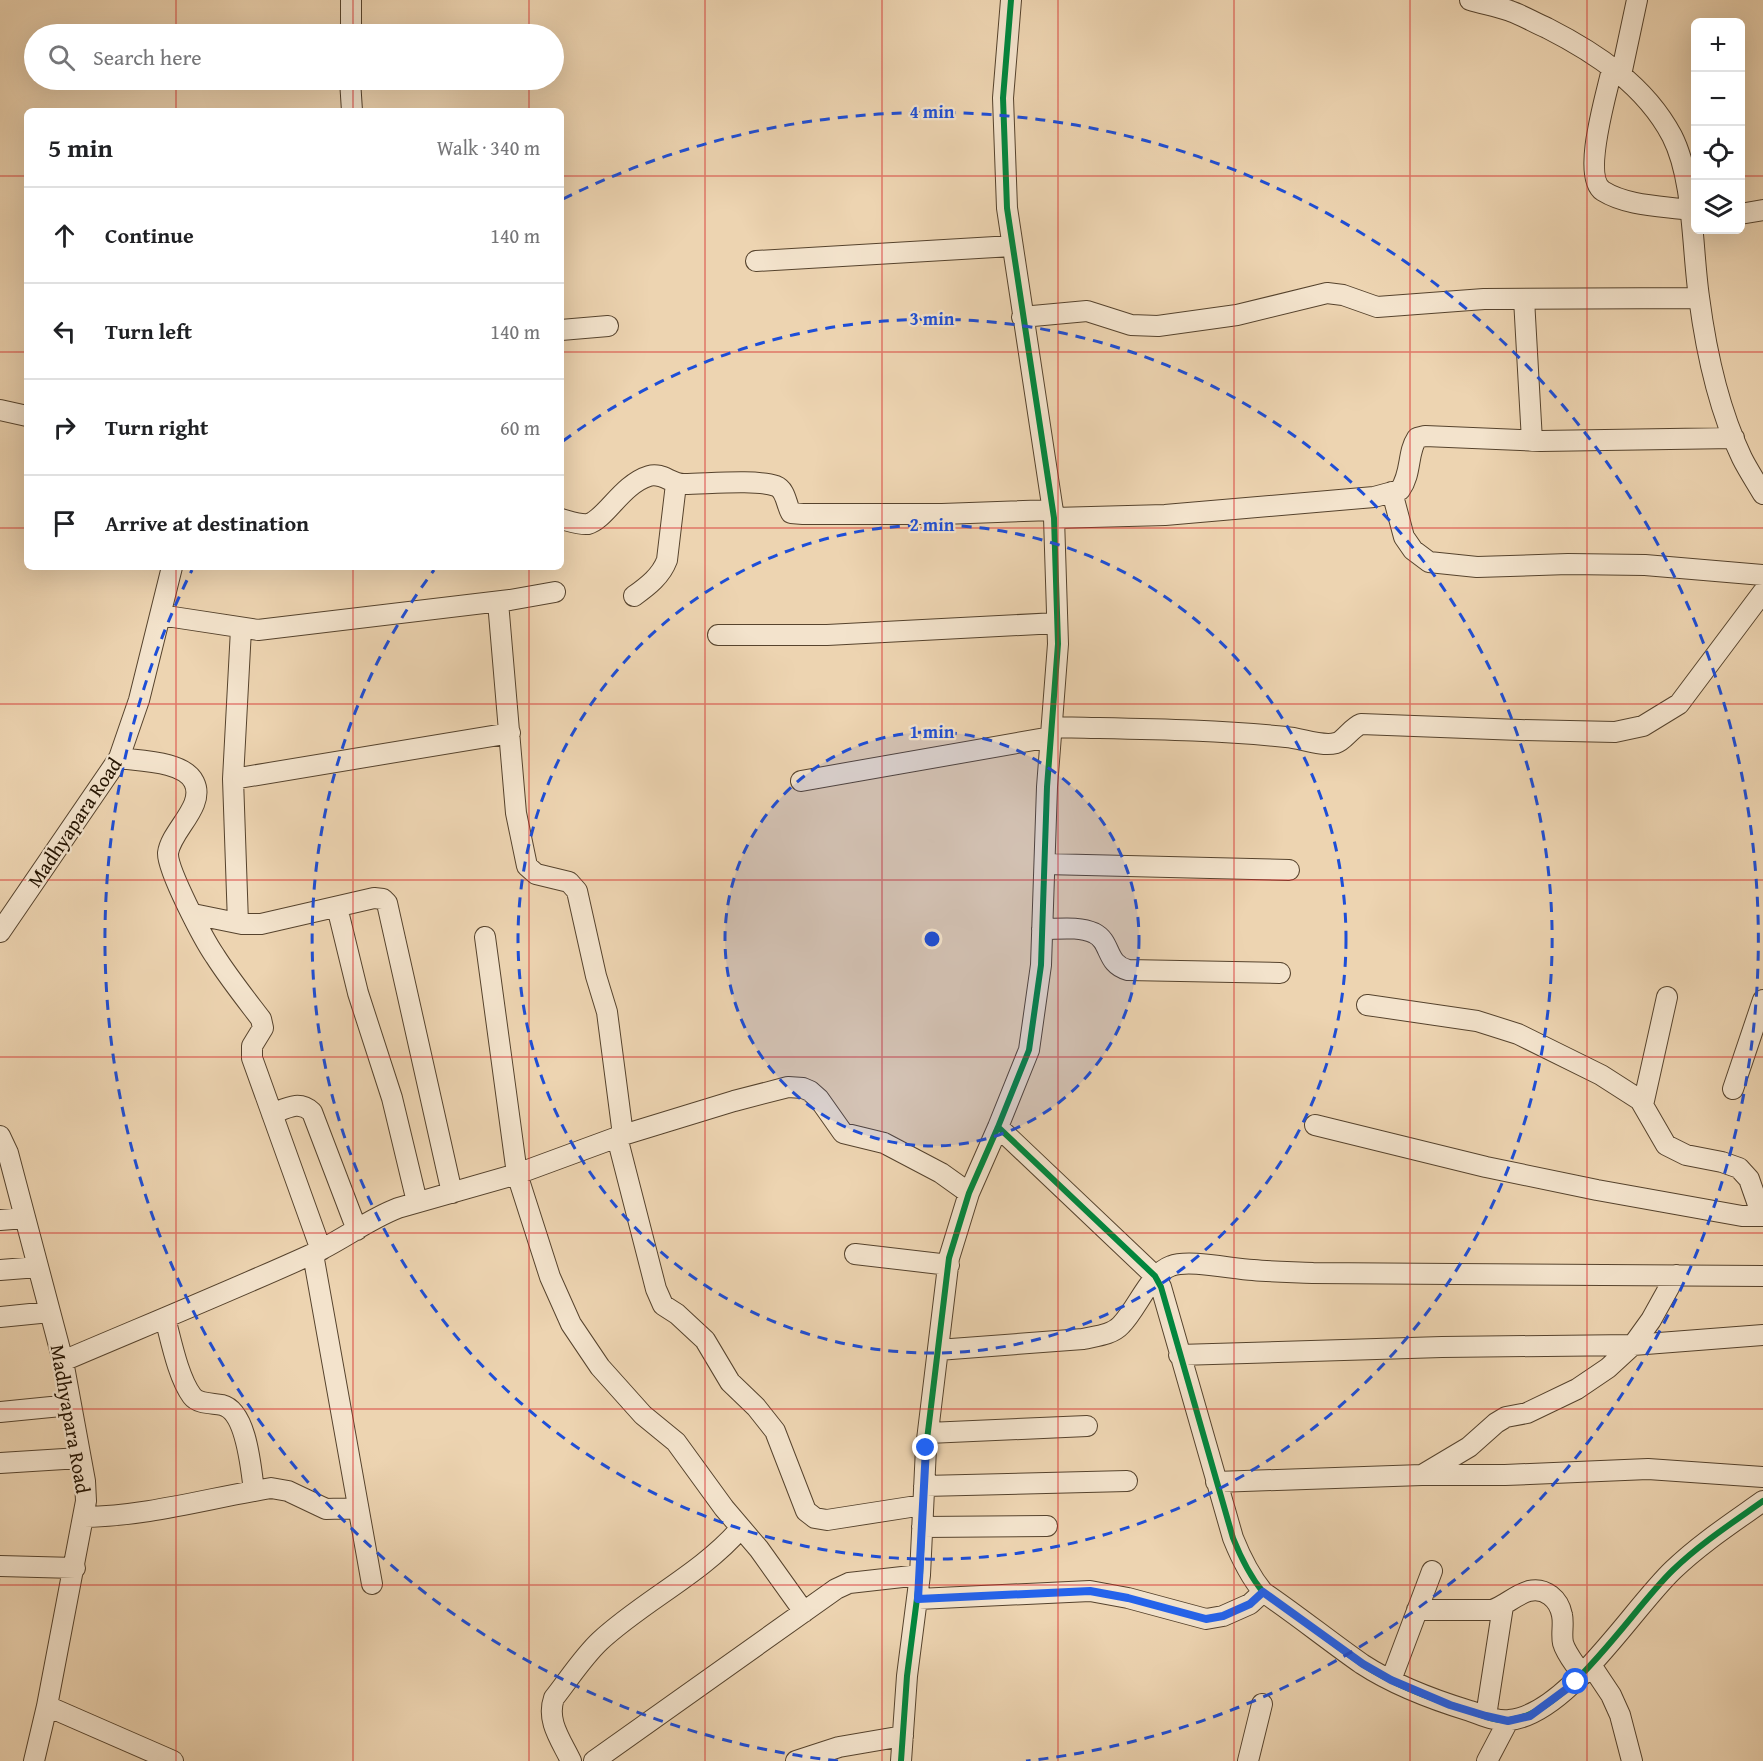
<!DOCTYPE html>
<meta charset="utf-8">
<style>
:root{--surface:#fff;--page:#f6f6f6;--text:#202124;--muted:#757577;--line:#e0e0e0}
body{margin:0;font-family:"Gentium Book Plus",serif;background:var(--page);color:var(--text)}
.controls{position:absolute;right:18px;top:18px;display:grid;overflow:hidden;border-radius:9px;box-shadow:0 6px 24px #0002}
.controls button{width:54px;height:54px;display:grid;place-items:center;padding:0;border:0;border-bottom:2px solid var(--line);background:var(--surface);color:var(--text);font:30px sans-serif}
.stop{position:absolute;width:18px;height:18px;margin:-14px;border:4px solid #2563eb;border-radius:50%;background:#fff}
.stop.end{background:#2563eb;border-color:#fff;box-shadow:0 2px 6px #0008}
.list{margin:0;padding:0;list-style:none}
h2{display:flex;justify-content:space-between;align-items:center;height:78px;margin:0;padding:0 24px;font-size:26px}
h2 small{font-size:20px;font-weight:400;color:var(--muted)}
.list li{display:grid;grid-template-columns:39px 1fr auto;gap:18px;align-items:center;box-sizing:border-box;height:96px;padding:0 24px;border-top:2px solid var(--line)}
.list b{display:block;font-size:22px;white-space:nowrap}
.list em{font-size:20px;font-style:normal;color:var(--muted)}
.icon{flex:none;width:33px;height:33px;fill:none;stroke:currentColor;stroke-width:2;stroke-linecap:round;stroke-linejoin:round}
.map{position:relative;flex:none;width:1763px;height:1761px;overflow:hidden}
.search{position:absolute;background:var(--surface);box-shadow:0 6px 24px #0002;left:24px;top:24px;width:540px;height:66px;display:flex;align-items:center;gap:15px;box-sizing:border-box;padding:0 21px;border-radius:33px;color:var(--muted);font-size:22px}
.panel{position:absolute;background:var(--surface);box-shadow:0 6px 24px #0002;left:24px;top:108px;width:540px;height:462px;border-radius:9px}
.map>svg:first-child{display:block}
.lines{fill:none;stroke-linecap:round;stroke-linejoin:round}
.minor-casing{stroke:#56432d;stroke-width:22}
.minor{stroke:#f3e3cc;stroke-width:20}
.cycleway-casing{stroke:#f3e3cc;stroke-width:10}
.cycleway{stroke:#00873e;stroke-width:6}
.route{stroke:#2563eb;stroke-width:8}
.grid{fill:none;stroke:#d62828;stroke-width:1.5;stroke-opacity:0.55}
.ring{fill:none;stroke:#1d4ed8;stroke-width:3;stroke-dasharray:10 8}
.labels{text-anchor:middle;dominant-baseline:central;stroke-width:4.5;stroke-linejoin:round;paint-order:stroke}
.street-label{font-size:20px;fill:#241301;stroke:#f3e3cc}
.centre{fill:#1d4ed8;stroke:#f3e3cc;stroke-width:3}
.ring-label{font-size:18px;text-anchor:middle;font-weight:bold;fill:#1d4ed8;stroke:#f3e3cc;stroke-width:4.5;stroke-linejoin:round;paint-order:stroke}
</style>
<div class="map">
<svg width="1763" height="1761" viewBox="0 0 1763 1761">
<rect width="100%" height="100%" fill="#edd4b1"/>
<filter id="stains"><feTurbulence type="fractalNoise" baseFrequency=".00333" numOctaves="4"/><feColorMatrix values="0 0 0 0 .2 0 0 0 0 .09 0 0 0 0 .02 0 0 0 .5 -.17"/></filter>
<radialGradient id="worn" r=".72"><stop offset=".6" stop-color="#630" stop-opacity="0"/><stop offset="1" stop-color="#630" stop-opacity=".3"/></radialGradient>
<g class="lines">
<g class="minor-casing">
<path id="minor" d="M 1470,0 C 1483,4 1497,6 1510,11 C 1522,15 1535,23 1547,28 C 1596,53 1645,85 1672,136 C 1694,179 1692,249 1699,297 C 1706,351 1718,408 1742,458 C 1748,470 1756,482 1763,494
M 351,34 L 351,0
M 1612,69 C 1607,93 1581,176 1603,191 C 1627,206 1662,206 1689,210
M 1621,75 L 1637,0
M 350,80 L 352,111
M 1740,214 L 1763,210
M 756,261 L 1012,246
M 1524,299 L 1532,441
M 1022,317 L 1087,311 L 1131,325 L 1158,326 L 1237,315 L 1327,293 L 1343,295 L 1377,307 L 1484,299 L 1699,298
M 561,330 L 608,326
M 0,410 L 27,416
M 1392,492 L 1404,537 L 1413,550 L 1429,562 L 1477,567 L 1568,564 L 1645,565 L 1763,575
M 1054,518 L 1165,515 L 1374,497 L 1400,490 C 1412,473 1407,453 1417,438 L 1425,436 L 1541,441 L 1734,438
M 561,519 C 569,521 580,525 588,524 C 605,520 622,484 649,476 C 662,472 671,484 684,484 C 707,484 755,479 776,486 C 786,490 786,504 791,513 L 803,514 L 942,514 L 1053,510
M 634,596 C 648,586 661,576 667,560 L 676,484
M 498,602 L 516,813 L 527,866 L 536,874 L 569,882 L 577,891 L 596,976 L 607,1012 L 623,1135
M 160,615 L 258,630 L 510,600 L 555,592
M 718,635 L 827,635 L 1057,623
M 1052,727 C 1130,729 1209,729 1286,737 C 1301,738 1321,747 1336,743 C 1344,741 1351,728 1361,724 L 1520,730 L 1615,732 L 1643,726 L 1679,704 L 1763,592
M 119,758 C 140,761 184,761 194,782 C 206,806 171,830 168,853 C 167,870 204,940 215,956 C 229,978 245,998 261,1019 L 263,1028 L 252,1046 L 252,1058 L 321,1250
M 233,779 L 510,733
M 801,781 L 1051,737
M 1045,864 L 1289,870
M 337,907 L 358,993 L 392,1098 L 417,1202
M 193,914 L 242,924 L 261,924 L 374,898 L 383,899 L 387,903 L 452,1193
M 238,923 L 233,779 L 241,629
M 1042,929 C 1059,929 1079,926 1094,933 C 1112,942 1105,964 1128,970 L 1280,973
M 0,932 L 119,758 L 139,700 L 172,567
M 485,937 L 517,1174 L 550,1277 L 571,1324 L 600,1367 L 643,1415 L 676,1442 L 724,1508 L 759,1549 L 804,1612
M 1367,1005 L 1477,1021 L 1518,1034 L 1601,1075 L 1640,1100 L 1666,1145 L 1686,1155 L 1722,1162 L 1739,1168 L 1749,1179 L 1762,1216
M 1733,1089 L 1763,1000
M 1643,1105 L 1667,997
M 272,1114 C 287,1108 299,1100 312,1112 L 357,1230
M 1315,1125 L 1486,1167 L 1597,1190 L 1742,1216 L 1763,1216
M 998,1127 L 1155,1276 L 1161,1287 L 1233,1538 C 1241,1558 1249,1575 1263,1592 C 1297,1615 1329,1641 1362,1664 C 1394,1685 1434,1700 1470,1711 C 1482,1715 1497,1722 1509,1720 C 1567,1715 1632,1609 1673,1570 C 1700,1544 1732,1523 1763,1501
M 0,1136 L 8,1153 L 63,1361 L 85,1481 L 86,1501 L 47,1706 L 34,1761
M 617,1137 L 656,1289 L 663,1305 L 677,1314 L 705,1340 L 730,1382 L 756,1407 L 775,1431 L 806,1511 L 815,1518 L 827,1520 L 923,1505
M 0,1220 L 25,1218
M 313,1254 L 372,1584
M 855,1254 L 949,1265
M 0,1270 L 38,1267
M 0,1317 L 50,1312
M 165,1318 C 171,1340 178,1377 192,1396 C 198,1404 212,1403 222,1405 C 247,1411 251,1469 254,1491
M 938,1350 L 1083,1339 C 1096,1336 1112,1335 1121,1325 C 1138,1308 1149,1274 1171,1266 C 1189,1259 1232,1269 1253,1270 C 1273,1272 1293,1272 1313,1273 L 1763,1276
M 1179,1355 L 1442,1347 L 1633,1345 L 1763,1335
M 63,1361 C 145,1326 228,1292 310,1255 C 341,1241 367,1220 398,1208 L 517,1174 L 623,1135 L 734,1101 L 788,1087 L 803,1088 L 810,1091 L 819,1099 L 843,1133 L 884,1143 L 941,1173 L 969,1193
M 0,1412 L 71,1405
M 928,1433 L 1087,1426
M 0,1463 L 80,1458
M 1422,1475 L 1469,1447 L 1496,1423 L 1506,1417 L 1527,1413 L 1577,1389 L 1608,1368 L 1633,1345 L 1651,1320 L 1676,1275
M 1216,1482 L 1422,1475 L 1505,1475 L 1648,1469 L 1763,1477
M 924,1486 L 1127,1481
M 84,1517 C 148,1516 209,1498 271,1488 L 288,1491 L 326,1509 L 358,1508
M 922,1527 L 1047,1526
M 0,1566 L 75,1568
M 918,1599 L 1090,1591 L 1128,1598 L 1206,1619 L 1223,1616 L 1250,1604 L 1263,1592
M 1417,1610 L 1492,1610 C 1505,1606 1515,1595 1529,1591 C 1545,1587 1559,1599 1562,1615 C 1564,1624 1561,1634 1563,1643 C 1566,1654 1576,1665 1582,1675
M 1591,1665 L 1611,1695 L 1620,1715 L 1632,1761
M 1391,1680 L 1432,1571
M 47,1706 L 173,1761
M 1486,1716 L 1503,1606
M 571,1761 C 561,1740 546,1721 554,1698 C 569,1679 583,1657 600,1641 C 643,1601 701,1574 740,1529
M 594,1761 L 836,1589 L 849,1583 L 920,1575
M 796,1761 L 839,1747 L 903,1736
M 901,1761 L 907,1676 L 920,1575 L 926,1448 L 949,1258 L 969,1193 L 998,1127 L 1029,1050 L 1041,965 L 1047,787 L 1058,644 L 1054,518 L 1007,208 L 1003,98 L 1011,0
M 1248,1761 L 1262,1704
M 1487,1761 L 1508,1721"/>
</g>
<use href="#minor" class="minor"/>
<g class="cycleway-casing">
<path id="cycleway" d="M 998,1127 L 1155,1276 L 1161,1287 L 1233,1538 C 1241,1558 1249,1575 1263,1592 C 1297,1615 1329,1641 1362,1664 C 1394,1685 1434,1700 1470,1711 C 1482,1715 1497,1722 1509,1720 C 1567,1715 1632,1609 1673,1570 C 1700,1544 1732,1523 1763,1501
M 901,1761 L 907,1676 L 920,1575 L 926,1448 L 949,1258 L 969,1193 L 998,1127 L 1029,1050 L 1041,965 L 1047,787 L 1058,644 L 1054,518 L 1007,208 L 1003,98 L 1011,0"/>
</g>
<use href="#cycleway" class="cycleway"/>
</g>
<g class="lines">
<path class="route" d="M 926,1448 L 918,1599 L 1090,1591 L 1128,1598 L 1206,1619 L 1223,1616 L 1250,1604 L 1263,1592 L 1363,1664 L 1391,1680 L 1450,1705 L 1486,1716 L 1508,1721 L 1530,1716 L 1576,1682"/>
</g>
<path class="grid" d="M 176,0 L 176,34M 353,0 L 353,34M 529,0 L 529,34M 705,0 L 705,1761M 882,0 L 882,1761M 1058,0 L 1058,1761M 1234,0 L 1234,1761M 1410,0 L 1410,1761M 1587,0 L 1587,1761M 176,80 L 176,111M 353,80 L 353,111M 529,80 L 529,111M 0,176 L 27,176M 561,176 L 1696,176M 1740,176 L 1763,176M 0,352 L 27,352M 561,352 L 1763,352M 0,528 L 27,528M 561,528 L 1763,528M 176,567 L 176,1761M 353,567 L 353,1761M 529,567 L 529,1761M 0,704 L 1763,704M 0,880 L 1763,880M 0,1057 L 1763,1057M 0,1233 L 1763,1233M 0,1409 L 1763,1409M 0,1585 L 1763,1585"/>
<circle cx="932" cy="939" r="207" fill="#1d4ed8" fill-opacity=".12"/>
<g class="ring">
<circle cx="932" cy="939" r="207"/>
<circle cx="932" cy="939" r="414"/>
<path d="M563 441A620 620 0 1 1 434 570"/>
<path d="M838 1761A827 827 0 0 1 192 570M563 199A827 827 0 1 1 1026 1761"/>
</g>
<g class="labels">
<g class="street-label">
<text transform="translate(74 822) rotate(-56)">Madhyapara Road</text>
<text transform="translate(71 1419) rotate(80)">Madhyapara Road</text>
</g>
</g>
<circle cx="932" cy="939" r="9" class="centre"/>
<g class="ring-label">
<text x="932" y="118">4 min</text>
<text x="932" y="325">3 min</text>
<text x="932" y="531">2 min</text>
<text x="932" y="738">1 min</text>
</g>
<rect width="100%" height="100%" filter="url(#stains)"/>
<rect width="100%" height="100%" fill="url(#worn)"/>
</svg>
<div class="controls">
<button>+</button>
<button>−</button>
<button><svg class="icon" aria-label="locate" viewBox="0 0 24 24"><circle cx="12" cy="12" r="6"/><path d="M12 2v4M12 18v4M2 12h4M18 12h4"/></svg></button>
<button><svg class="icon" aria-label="layers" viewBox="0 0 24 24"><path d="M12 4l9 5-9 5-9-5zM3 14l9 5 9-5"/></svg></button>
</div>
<div class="stop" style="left:1576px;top:1682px"></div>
<div class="stop end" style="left:926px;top:1448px"></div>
<div class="search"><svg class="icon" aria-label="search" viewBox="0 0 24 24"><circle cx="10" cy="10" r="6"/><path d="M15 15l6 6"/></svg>Search here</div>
<section class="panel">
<h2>5 min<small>Walk · 340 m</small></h2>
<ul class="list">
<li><svg class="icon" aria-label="ahead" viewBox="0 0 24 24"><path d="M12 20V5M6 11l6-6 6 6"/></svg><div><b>Continue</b></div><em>140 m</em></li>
<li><svg class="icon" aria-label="left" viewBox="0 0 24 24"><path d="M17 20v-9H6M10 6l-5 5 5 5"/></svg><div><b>Turn left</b></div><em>140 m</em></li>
<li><svg class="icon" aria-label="right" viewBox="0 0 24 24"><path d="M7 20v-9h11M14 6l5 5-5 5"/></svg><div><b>Turn right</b></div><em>60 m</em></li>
<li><svg class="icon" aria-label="arrive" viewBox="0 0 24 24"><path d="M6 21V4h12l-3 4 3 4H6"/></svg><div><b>Arrive at destination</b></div></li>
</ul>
</section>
</div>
